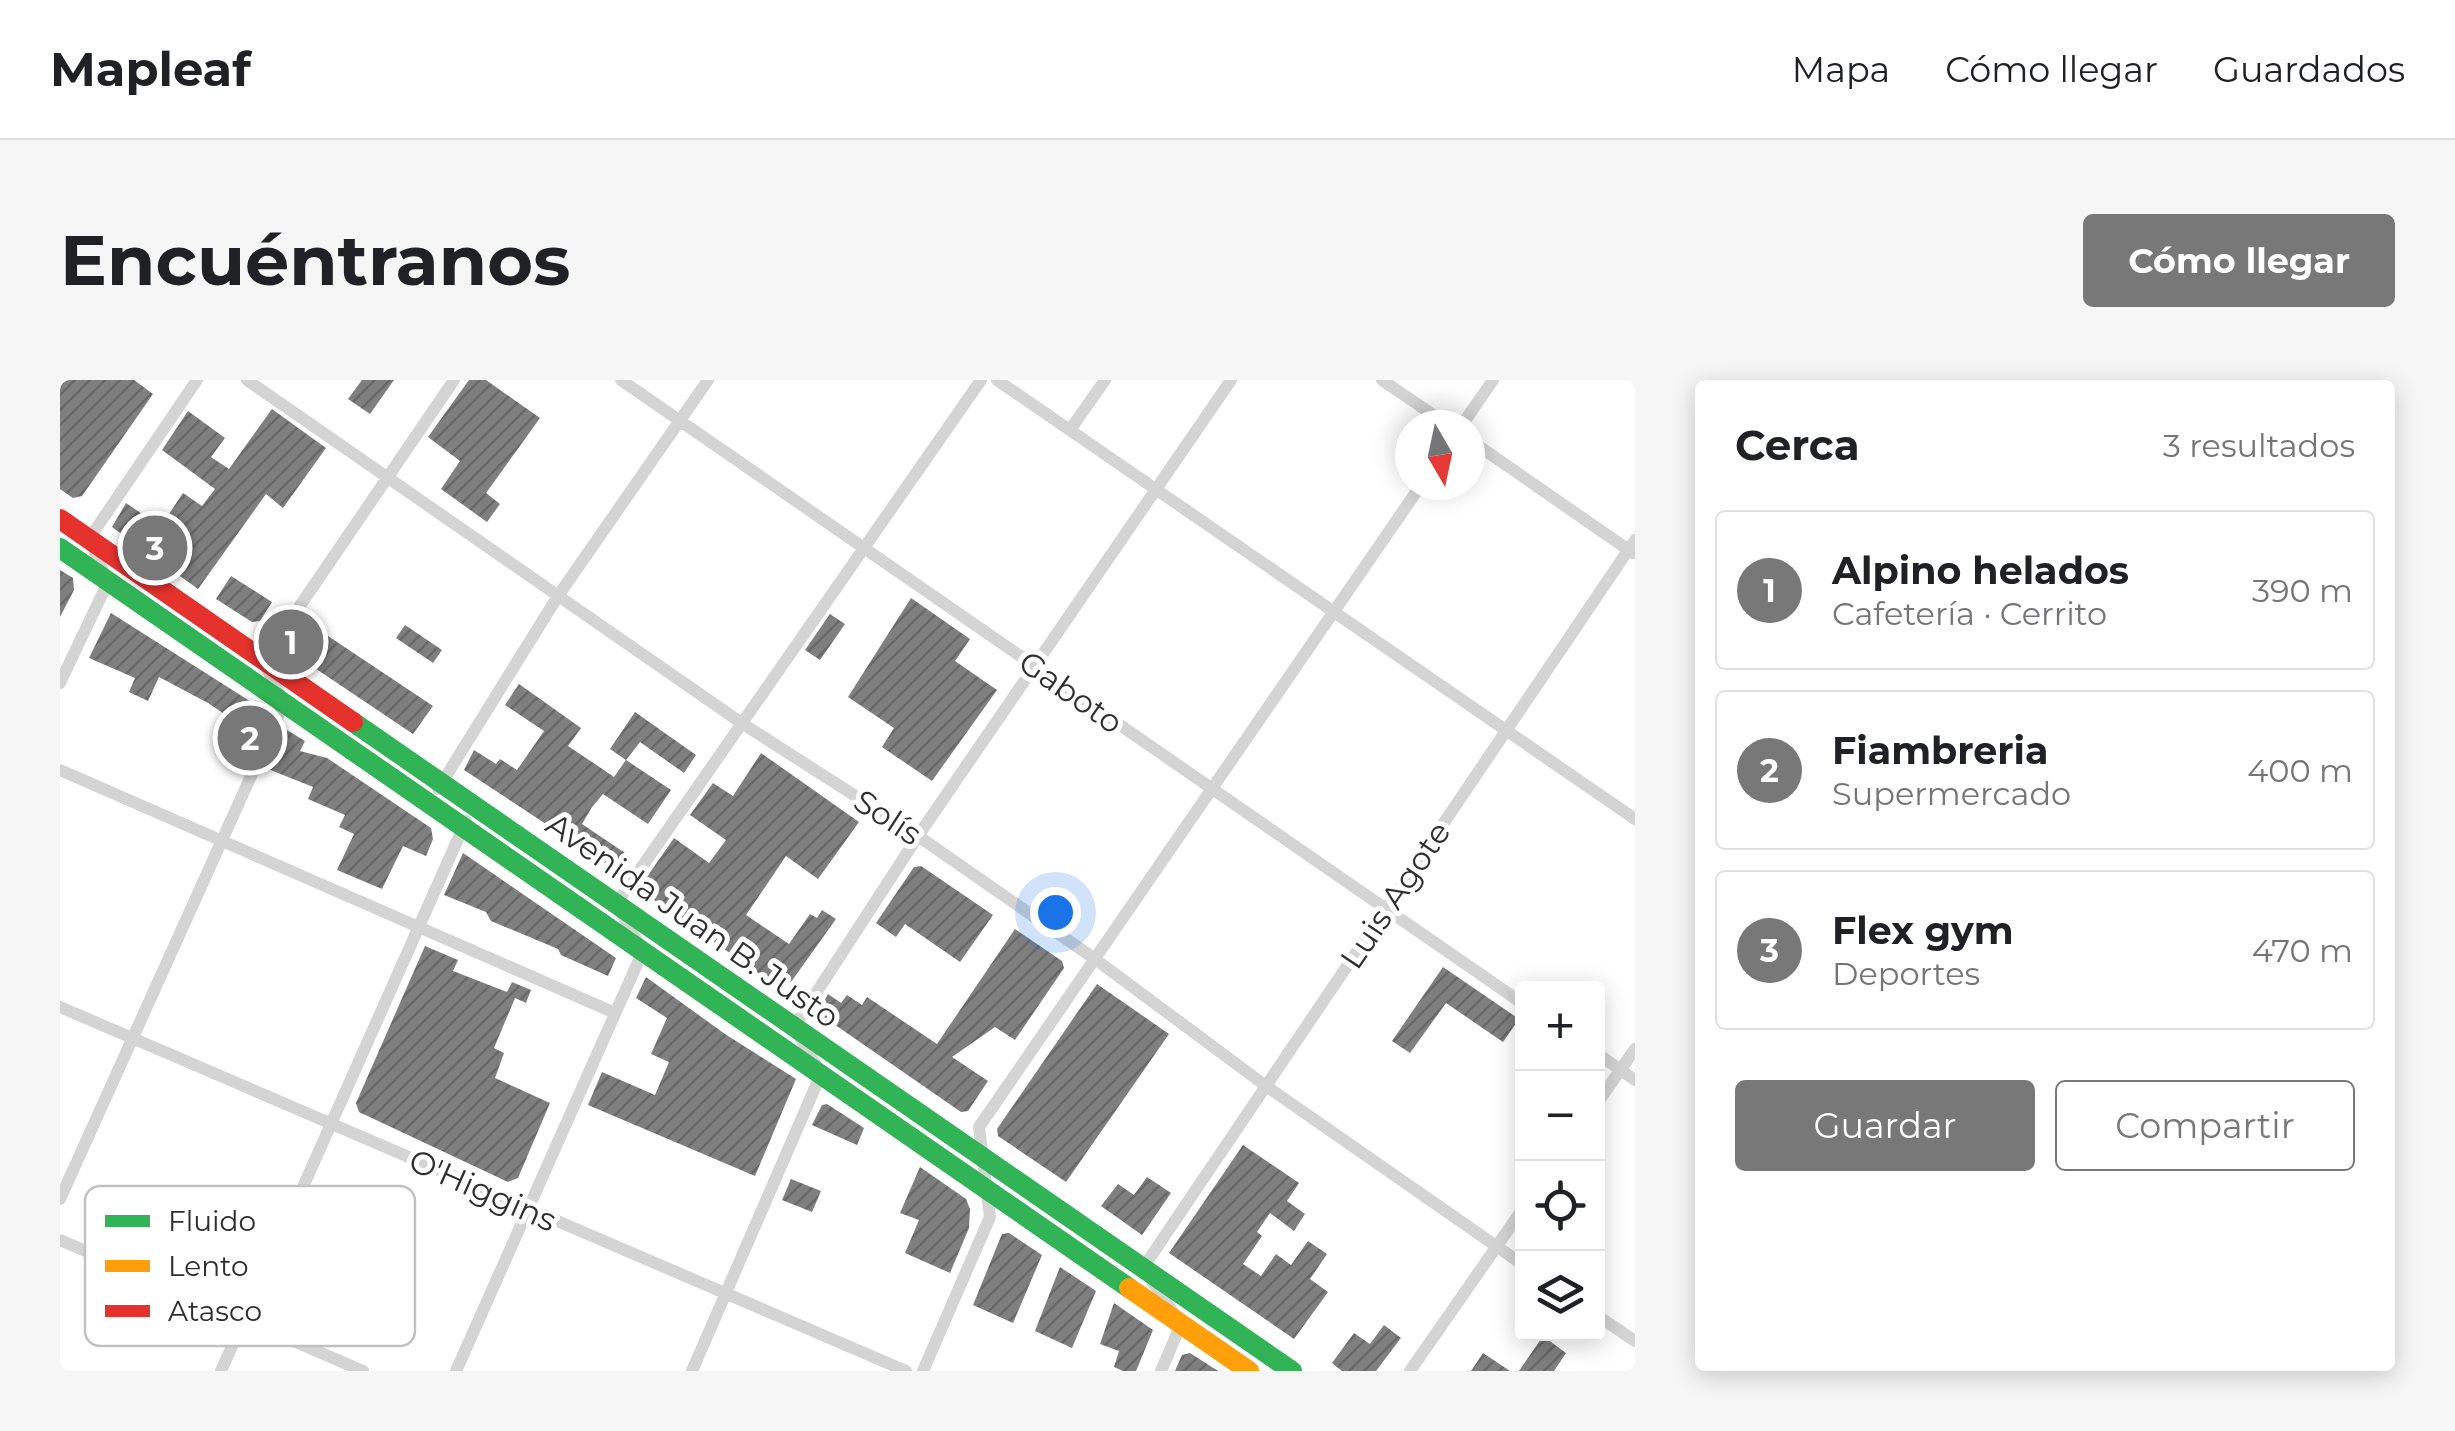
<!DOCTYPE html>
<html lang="es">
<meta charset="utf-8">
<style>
:root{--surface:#fff;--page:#f6f6f6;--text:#202124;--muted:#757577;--line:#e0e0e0;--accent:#787878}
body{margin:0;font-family:Montserrat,sans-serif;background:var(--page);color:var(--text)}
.controls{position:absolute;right:30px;bottom:30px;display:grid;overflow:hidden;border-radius:10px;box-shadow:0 5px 25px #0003}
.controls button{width:90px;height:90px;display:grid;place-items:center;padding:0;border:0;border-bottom:2px solid var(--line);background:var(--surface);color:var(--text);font:50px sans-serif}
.compass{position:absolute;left:1335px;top:30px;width:90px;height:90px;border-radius:50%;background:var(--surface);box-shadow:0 5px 25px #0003;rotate:171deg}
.you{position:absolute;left:995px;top:532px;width:35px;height:35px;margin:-25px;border:8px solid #fff;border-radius:50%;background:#1a73e8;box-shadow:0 0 0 15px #1a73e833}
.badge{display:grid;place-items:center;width:65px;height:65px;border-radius:50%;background:var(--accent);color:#fff;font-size:32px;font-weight:700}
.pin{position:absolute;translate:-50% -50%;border:5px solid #fff;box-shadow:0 2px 10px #0006}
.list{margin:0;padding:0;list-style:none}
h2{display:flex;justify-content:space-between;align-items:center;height:130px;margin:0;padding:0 40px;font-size:42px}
h2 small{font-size:32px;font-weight:400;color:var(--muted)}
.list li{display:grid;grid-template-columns:65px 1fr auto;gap:30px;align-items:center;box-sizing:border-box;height:160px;margin:0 20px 20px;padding:0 20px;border:2px solid var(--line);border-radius:10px}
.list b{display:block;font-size:38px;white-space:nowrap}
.list p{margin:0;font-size:32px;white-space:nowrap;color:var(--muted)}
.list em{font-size:32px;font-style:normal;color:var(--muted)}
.actions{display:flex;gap:20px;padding:30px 40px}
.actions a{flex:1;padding:22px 0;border:2px solid var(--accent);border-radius:10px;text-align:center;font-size:35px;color:var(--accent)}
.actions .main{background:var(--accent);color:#fff}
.icon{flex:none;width:55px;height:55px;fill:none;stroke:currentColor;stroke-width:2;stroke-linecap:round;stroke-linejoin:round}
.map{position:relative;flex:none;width:1575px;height:991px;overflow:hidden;border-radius:10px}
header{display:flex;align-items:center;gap:60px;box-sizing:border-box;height:140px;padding:0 50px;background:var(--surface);border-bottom:2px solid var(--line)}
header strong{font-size:48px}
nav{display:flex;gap:55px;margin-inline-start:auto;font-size:35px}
.intro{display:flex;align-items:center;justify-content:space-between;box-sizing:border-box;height:240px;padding:0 60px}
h1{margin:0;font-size:70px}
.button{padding:25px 45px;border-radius:10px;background:var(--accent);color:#fff;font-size:35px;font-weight:700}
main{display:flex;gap:60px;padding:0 60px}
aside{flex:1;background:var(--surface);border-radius:10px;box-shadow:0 5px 25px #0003}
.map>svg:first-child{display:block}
.building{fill:url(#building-hatch)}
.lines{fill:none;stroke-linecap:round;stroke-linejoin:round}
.street{stroke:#d4d4d4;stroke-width:12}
.fast{stroke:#30b455;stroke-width:20}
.slow{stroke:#ff9f0a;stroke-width:20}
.jam{stroke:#e5322d;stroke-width:20}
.labels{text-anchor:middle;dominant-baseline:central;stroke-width:10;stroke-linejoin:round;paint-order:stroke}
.street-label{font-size:32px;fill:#2f2f2f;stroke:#fff}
.key{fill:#fff;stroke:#c1c1c1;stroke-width:2.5}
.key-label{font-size:28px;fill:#2f2f2f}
</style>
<header>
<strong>Mapleaf</strong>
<nav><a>Mapa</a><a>Cómo llegar</a><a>Guardados</a></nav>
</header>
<div class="intro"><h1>Encuéntranos</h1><a class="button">Cómo llegar</a></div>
<main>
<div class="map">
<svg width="1575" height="991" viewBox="0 0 1575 991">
<defs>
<pattern id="building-hatch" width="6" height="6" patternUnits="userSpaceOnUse" patternTransform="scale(2.5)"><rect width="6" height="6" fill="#7f7f7f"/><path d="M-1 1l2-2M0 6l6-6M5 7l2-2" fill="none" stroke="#686868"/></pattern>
</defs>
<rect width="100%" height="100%" fill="#fff"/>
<path class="building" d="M 0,0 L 74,0 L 93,14 L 22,116 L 13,118 L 0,109 Z
M 302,0 L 334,0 L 310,34 L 288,19 Z
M 409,0 L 426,0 L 480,38 L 426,113 L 440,124 L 427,142 L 381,109 L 400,81 L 368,57 Z
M 212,29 L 266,68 L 223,128 L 206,114 L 138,209 L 52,147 L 66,123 L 85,136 L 88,132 L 103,143 L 123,113 L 142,126 L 155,109 L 102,70 L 128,31 L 165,58 L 151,77 L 169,89 Z
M 0,190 L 13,198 L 14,210 L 0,237 Z
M 171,196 L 212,222 L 200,241 L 192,242 L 156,219 Z
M 851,218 L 910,259 L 895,281 L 937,310 L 872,401 L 822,367 L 834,348 L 788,317 Z
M 51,233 L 196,325 L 185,348 L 148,323 L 99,297 L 88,321 L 69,312 L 75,298 L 29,278 Z
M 770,234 L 785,244 L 760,280 L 745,270 Z
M 244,240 L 373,326 L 353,354 L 225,268 Z
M 345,245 L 382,270 L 373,283 L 336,258 Z
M 459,304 L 521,348 L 508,366 L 535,384 L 554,397 L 566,380 L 611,410 L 588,444 L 543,414 L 532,427 L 522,444 L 565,473 L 554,489 L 404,390 L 414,370 L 436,384 L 440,379 L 457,390 L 484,351 L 445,325 Z
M 575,332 L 636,375 L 624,393 L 580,362 L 566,380 L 550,369 Z
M 227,350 L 245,361 L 240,371 L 267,378 L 371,448 L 373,459 L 366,476 L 343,466 L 322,509 L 277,490 L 294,454 L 279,447 L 285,435 L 248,419 L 253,407 L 208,389 Z
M 701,373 L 799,442 L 758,499 L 726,476 L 686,535 L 729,564 L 750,534 L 757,538 L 762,530 L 776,539 L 731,602 L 714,604 L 584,513 L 582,504 L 614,458 L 649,483 L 666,460 L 630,435 L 653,403 L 673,416 Z
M 403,473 L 556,578 L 548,596 L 501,575 L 498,569 L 431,541 L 426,532 L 384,515 Z
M 861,486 L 933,535 L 900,582 L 845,544 L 836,557 L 816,543 L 854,487 Z
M 955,549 L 1002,581 L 1004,588 L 955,660 L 935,647 L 892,677 L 928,701 L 908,731 L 901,732 L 758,633 L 768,614 L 781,623 L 787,615 L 802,625 L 807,617 L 877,664 Z
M 365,566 L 398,580 L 393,591 L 447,612 L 452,602 L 471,610 L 466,623 L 455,618 L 434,668 L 444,673 L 435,698 L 490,723 L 458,798 L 448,802 L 299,732 L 296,723 Z
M 1383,587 L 1459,639 L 1443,662 L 1386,623 L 1350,673 L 1332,661 Z
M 586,597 L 665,654 L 736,699 L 695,796 L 528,725 L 542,692 L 595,715 L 609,682 L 591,674 L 607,638 L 576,618 Z
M 1037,604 L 1109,654 L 1006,802 L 938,756 L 937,749 Z
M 767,724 L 804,748 L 797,765 L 752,745 L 762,725 Z
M 1183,765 L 1239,803 L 1227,821 L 1245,834 L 1234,851 L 1210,833 L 1197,852 L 1202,856 L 1183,884 L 1201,896 L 1216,874 L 1231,885 L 1248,861 L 1267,874 L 1250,899 L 1268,912 L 1234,959 L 1109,873 Z
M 860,787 L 906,819 L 910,829 L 909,848 L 890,893 L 845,873 L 859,840 L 840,833 Z
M 1087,797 L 1111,813 L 1082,855 L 1041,826 L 1058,804 L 1074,815 Z
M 731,799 L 761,811 L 752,832 L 722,820 Z
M 949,853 L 982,875 L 953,943 L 913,925 L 942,854 Z
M 1000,887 L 1036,911 L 1012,968 L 975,951 Z
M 1054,923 L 1093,950 L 1076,991 L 1063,991 L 1054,987 L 1059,971 L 1040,964 Z
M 1324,945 L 1341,958 L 1316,991 L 1282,991 L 1272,983 L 1294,953 L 1310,964 Z
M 1483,956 L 1506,973 L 1494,991 L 1459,991 Z
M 1130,973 L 1158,991 L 1115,991 L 1122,975 Z
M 1423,973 L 1450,991 L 1411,991 Z"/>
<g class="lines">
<path class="street" d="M 187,0 L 683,344 L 858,456 L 1035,579 L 1206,706 L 1462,884
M 561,0 L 1462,623
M 937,0 L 1575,439
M 1322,0 L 1388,45
M 1402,45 L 1433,0
M 1010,50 L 1045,0
M 1410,60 L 1573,173
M 0,303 L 48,202 L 29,159 L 137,0
M 0,390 L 555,633
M 378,409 L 498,216 L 648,0
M 0,627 L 846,991
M 1538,674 L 1575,700
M 1538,722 L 1575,669
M 0,819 L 224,323 L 203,280 L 394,0
M 0,860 L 303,991
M 1538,936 L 1575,961
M 161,991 L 406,441
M 396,991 L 583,571 L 556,524 L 921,0
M 632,991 L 761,694 L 734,647 L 858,456 L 1171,0
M 863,991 L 930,837 L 919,747 L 1361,105
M 1101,991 L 1121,944 L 1083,888 L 1575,160
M 1350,991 L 1462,830"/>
<path class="fast" d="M 0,168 L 1069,908
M 293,342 L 1232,991"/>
<path class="slow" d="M 1069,908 L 1189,991"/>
<path class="jam" d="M 0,139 L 293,342"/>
</g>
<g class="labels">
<g class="street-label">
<text transform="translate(1011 312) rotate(35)">Gaboto</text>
<text transform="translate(828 437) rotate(33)">Solís</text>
<text transform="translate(1335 515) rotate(-56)">Luis Agote</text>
<text transform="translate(633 540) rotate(35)">Avenida Juan B. Justo</text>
<text transform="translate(423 810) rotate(24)">O'Higgins</text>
</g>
</g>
<rect x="25" y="806" width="330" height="160" rx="15" class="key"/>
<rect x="45" y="835" width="45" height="12" fill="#30b455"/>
<rect x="45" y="880" width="45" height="12" fill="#ff9f0a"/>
<rect x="45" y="925" width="45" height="12" fill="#e5322d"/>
<g class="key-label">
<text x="108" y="851">Fluido</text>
<text x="108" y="896">Lento</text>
<text x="108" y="941">Atasco</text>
</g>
</svg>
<div class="controls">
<button>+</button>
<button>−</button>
<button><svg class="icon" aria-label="locate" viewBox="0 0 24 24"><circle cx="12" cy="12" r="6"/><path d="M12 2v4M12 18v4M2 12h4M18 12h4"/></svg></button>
<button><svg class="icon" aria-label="layers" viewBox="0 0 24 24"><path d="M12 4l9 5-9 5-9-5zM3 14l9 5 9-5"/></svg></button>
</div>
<svg class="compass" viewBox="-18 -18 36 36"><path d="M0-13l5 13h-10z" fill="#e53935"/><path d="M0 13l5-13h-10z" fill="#757577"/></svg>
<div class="you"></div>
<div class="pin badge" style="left:231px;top:262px">1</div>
<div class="pin badge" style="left:190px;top:358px">2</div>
<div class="pin badge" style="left:95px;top:168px">3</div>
</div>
<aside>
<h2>Cerca<small>3 resultados</small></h2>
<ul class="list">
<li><span class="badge">1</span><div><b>Alpino helados</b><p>Cafetería · Cerrito</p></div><em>390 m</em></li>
<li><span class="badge">2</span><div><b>Fiambreria</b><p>Supermercado</p></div><em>400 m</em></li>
<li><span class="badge">3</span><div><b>Flex gym</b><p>Deportes</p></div><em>470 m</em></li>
</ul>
<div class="actions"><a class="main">Guardar</a><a>Compartir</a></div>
</aside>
</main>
